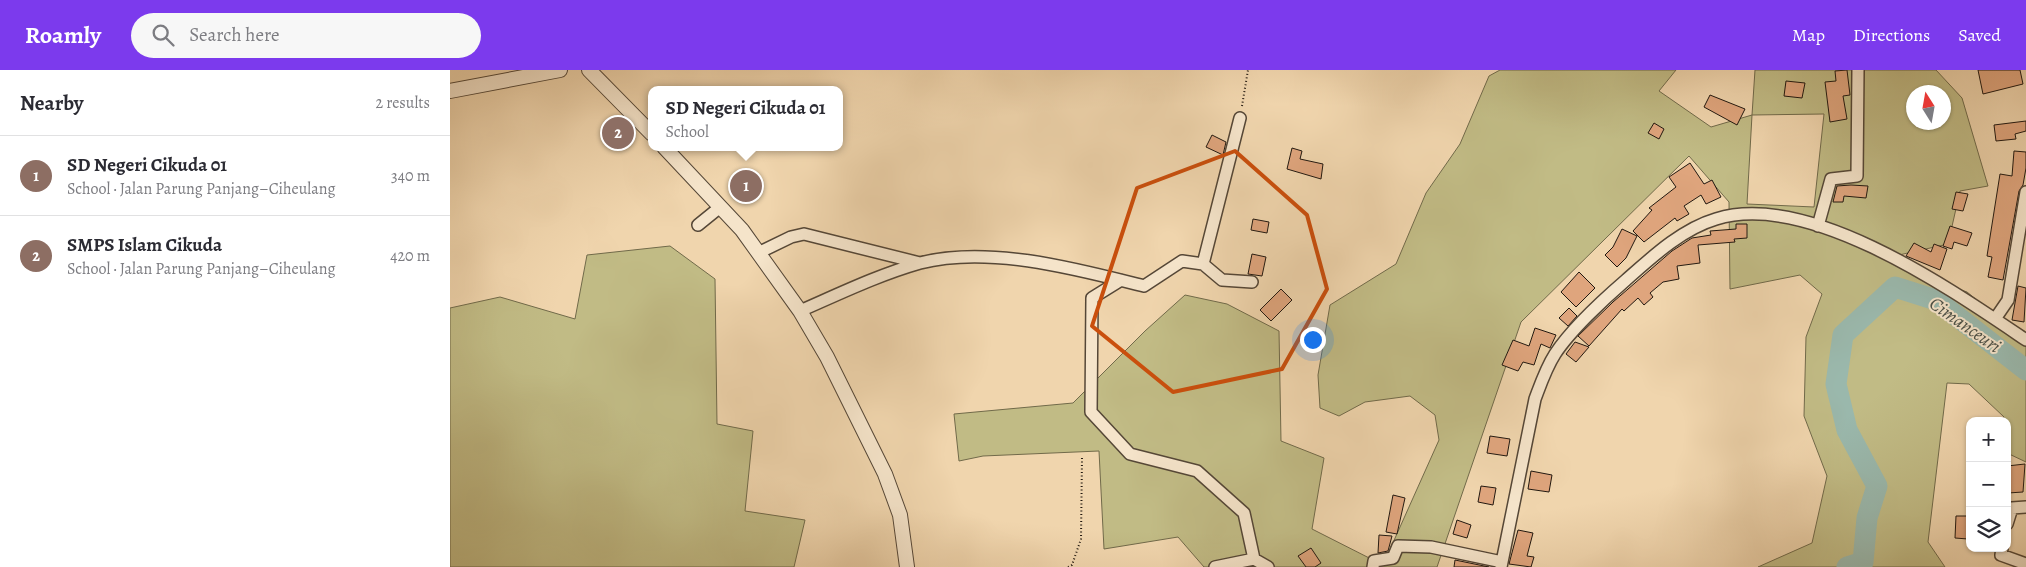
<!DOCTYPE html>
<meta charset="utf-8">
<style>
:root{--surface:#fff;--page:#f7f7f7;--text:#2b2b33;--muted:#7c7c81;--line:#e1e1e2;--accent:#7c3aed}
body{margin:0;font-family:Alegreya,serif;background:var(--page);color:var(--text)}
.controls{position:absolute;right:15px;bottom:15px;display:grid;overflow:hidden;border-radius:10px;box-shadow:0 1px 4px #0004}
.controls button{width:45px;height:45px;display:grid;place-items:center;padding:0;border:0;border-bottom:1px solid var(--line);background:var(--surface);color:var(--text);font:25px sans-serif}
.compass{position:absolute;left:1456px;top:15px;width:45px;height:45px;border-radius:50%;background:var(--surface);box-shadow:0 1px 4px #0004;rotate:349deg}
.you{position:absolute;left:862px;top:269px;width:18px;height:18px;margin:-12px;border:4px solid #fff;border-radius:50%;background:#1a73e8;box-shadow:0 0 0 8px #1a73e833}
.badge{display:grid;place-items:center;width:32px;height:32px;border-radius:50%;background:var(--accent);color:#fff;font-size:16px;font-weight:700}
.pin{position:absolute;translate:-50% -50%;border:2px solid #fff;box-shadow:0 1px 5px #0006}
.popup{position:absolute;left:198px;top:16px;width:195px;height:65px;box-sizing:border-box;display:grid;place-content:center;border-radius:10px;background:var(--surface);filter:drop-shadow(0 1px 4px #0005);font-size:16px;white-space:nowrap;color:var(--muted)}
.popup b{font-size:19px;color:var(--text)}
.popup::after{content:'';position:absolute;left:50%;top:100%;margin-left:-10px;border:10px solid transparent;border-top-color:var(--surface)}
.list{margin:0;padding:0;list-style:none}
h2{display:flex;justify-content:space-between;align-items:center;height:65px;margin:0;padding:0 20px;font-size:21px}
h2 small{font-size:16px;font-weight:400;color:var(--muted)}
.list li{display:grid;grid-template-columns:32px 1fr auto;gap:15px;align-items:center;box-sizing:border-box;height:80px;padding:0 20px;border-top:1px solid var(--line)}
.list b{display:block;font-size:19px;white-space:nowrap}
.list p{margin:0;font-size:16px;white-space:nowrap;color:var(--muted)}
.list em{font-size:16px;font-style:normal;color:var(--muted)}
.icon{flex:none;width:28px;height:28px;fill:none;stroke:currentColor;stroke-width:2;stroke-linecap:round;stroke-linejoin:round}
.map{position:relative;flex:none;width:1576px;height:497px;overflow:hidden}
header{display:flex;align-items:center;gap:30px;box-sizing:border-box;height:70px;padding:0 25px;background:var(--accent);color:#fff}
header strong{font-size:24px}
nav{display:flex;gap:28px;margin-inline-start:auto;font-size:18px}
.search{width:350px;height:45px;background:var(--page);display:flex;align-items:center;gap:12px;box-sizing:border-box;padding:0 18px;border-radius:28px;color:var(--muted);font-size:19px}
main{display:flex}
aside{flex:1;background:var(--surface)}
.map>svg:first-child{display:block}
.green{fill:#c1bb85;stroke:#716a4a;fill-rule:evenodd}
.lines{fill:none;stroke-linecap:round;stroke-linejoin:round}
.river{stroke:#9ab8ac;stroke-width:21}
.building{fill:#dfa57d;stroke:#211810}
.minor-casing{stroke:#554737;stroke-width:14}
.tertiary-casing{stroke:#554737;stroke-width:16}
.path{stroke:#211810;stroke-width:2;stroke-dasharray:1 2.5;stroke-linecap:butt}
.minor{stroke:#f5e4ca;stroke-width:11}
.tertiary{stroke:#f5e4ca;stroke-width:14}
.marked{fill:none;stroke:#ca4f0d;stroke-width:4;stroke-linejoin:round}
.labels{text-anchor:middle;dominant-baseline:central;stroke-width:4;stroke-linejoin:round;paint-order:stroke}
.water-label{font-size:19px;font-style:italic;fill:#4b5047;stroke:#f5e4ca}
</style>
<header>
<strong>Roamly</strong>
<div class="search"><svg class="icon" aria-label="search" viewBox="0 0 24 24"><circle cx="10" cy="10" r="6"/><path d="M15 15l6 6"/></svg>Search here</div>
<nav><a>Map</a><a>Directions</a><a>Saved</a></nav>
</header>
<main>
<aside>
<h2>Nearby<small>2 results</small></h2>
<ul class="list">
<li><span class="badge" style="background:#8d6e63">1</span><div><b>SD Negeri Cikuda 01</b><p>School · Jalan Parung Panjang–Ciheulang</p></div><em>340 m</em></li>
<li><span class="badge" style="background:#8d6e63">2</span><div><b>SMPS Islam Cikuda</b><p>School · Jalan Parung Panjang–Ciheulang</p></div><em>420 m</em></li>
</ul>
</aside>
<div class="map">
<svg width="1576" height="497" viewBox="0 0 1576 497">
<rect width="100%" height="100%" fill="#f0d5ad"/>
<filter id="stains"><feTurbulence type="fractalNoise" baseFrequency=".004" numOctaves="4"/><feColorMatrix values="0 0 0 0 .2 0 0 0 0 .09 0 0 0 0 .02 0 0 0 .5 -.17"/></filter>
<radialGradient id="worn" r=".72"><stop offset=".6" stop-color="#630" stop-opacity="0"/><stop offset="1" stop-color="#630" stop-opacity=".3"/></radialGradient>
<path class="green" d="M 1050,0 L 1226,0 L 1209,21 L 1261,57 L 1302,45 L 1305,0 L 1486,0 L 1512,28 L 1538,116 L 1510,121 L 1498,174 L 1449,185 L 1451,198 L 1517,222 L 1576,270 L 1576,392 L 1557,383 L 1557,351 L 1554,351 L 1554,347 L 1519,314 L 1497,313 L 1478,472 L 1495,497 L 1308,497 L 1362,473 L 1377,406 L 1354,346 L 1356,267 L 1372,224 L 1350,205 L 1280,219 L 1279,132 L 1239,86 L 1071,252 L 987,497 L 754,497 L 728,467 L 654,479 L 649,381 L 533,386 L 509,391 L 504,344 L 623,333 L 695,261 L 735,225 L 777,234 L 829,261 L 831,371 L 874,388 L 862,459 L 933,495 L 989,370 L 985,345 L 960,326 L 915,332 L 889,346 L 870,338 L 868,305 L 880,235 L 946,194 L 976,123 L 1010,74 L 1039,6 ZM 1464,22 L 1494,22 L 1494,52 L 1464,52 ZM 1374,44 L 1364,137 L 1297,134 L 1302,45 Z
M 220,176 L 265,209 L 267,354 L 303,361 L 295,441 L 355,450 L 344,497 L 0,497 L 0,238 L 50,227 L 125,249 L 137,185 Z"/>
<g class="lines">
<path class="river" d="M 1397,497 L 1413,492 L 1417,448 L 1427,416 L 1397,360 L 1386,314 L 1393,265 L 1445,217 L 1486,230 L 1576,300"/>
</g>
<path class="building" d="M 1397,0 L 1400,25 L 1393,26 L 1397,49 L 1380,52 L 1375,12 L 1386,11 L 1385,1 Z
M 1528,0 L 1570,0 L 1573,14 L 1533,24 Z
M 1336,11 L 1355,13 L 1352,28 L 1334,26 Z
M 1260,25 L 1295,39 L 1287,55 L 1254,37 Z
M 1576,51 L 1576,61 L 1565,64 L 1566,69 L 1546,71 L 1544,55 Z
M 1204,53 L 1214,59 L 1209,69 L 1198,63 Z
M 762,65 L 776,72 L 773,85 L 756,77 Z
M 842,78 L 852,81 L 850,89 L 873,94 L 871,109 L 837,99 Z
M 1564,81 L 1576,82 L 1576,98 L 1573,115 L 1569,121 L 1553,210 L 1538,207 L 1542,187 L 1537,186 L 1550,104 L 1562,106 Z
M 1240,93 L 1254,114 L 1262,110 L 1271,127 L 1256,134 L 1251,125 L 1234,136 L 1239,144 L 1227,151 L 1225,148 L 1194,172 L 1183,161 L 1202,140 L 1199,138 L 1226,117 L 1219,107 Z
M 1401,115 L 1418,116 L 1416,128 L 1394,126 L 1393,132 L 1383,132 L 1387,116 Z
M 1506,122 L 1518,124 L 1513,141 L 1502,139 Z
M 803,149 L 819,152 L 817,163 L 801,160 Z
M 1286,154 L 1297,154 L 1297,168 L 1284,169 L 1285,172 L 1248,175 L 1250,193 L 1227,196 L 1229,209 L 1213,212 L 1200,223 L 1203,227 L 1194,235 L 1188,228 L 1174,241 L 1172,239 L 1139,276 L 1128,266 L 1163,232 L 1222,181 L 1242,168 L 1261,165 L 1260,161 L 1286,159 Z
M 1500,156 L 1522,163 L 1517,176 L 1504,172 L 1502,179 L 1493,176 Z
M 1172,159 L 1187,166 L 1176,188 L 1167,197 L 1155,185 L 1163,177 Z
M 1464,173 L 1481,182 L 1484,174 L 1497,179 L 1490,200 L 1456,186 Z
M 802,184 L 816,187 L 812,206 L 798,204 Z
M 1129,202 L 1145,218 L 1126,237 L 1111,222 Z
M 1568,216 L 1576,218 L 1574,252 L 1562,250 Z
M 831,219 L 842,230 L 821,251 L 810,240 Z
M 1119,238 L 1127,246 L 1118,256 L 1109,248 Z
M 1085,258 L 1106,265 L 1100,278 L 1091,274 L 1084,295 L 1073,292 L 1068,301 L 1052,295 L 1063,270 L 1079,276 Z
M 1125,272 L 1139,277 L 1126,292 L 1116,284 Z
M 1040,366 L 1060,369 L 1057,386 L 1037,383 Z
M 1575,394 L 1573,422 L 1558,423 L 1557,396 Z
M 1081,401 L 1102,405 L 1099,422 L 1078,419 Z
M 1031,416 L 1046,418 L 1043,435 L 1028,432 Z
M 943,425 L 955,428 L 947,464 L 936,462 Z
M 1506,446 L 1518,446 L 1518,469 L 1505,468 Z
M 1007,450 L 1021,455 L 1017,468 L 1003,464 Z
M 1068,460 L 1083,463 L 1077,486 L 1084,487 L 1081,497 L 1059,494 Z
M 929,465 L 942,466 L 938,481 L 928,483 Z
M 861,478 L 871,493 L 865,497 L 856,497 L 848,486 Z
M 1005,490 L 1039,497 L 1004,497 Z"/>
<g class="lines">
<g class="minor-casing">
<path id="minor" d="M 248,155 L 269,138
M 1368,156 L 1381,109 L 1407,106 L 1408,0
M 308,183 L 341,167 L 354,164 L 470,193
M 753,194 L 790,48
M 671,210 L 642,228 L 641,342 L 680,384 L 747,401 L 794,443 L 804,489 L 765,497
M 350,241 C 389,224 428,205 470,193 C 538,175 627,199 694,216 L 732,191 L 753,194 L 772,210 L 802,212
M 1545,249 L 1558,230 L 1576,122
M 1557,454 L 1562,438 L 1576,437
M 1552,478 L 1551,485 L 1576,494
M 804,489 L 818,497
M 923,497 L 924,491 L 943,488 L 948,476 L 981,477 L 1052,492
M 1051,497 L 1085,329 C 1091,313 1096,298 1105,284 C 1120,261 1154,229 1176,210 C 1202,187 1232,159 1266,149 C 1359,120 1502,220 1576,270"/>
</g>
<g class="tertiary-casing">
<path id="tertiary" d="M 139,0 L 202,64
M 0,21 L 110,0
M 214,77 L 292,160 L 350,241 L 377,287 L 435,404 L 450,445 L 457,497"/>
</g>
<path class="path" d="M 792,36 L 798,0
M 618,497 L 622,495 L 631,469 L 632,387"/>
<use href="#minor" class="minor"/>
<use href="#tertiary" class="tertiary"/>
</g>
<path class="marked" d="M 785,81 L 857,145 L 877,219 L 832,299 L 723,322 L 642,256 L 687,118 Z"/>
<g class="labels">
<g class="water-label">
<text transform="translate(1515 255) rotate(35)">Cimanceuri</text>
</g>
</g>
<rect width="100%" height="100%" filter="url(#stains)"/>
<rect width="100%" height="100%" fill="url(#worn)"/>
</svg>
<div class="controls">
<button>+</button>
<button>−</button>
<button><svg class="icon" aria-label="layers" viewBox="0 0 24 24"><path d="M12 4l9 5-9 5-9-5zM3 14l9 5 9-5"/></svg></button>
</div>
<svg class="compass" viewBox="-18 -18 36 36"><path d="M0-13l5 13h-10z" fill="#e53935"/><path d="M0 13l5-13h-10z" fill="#7c7c81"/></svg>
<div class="you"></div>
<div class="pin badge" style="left:296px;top:116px;background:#8d6e63">1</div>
<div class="popup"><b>SD Negeri Cikuda 01</b>School</div>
<div class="pin badge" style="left:168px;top:63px;background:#8d6e63">2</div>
</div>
</main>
